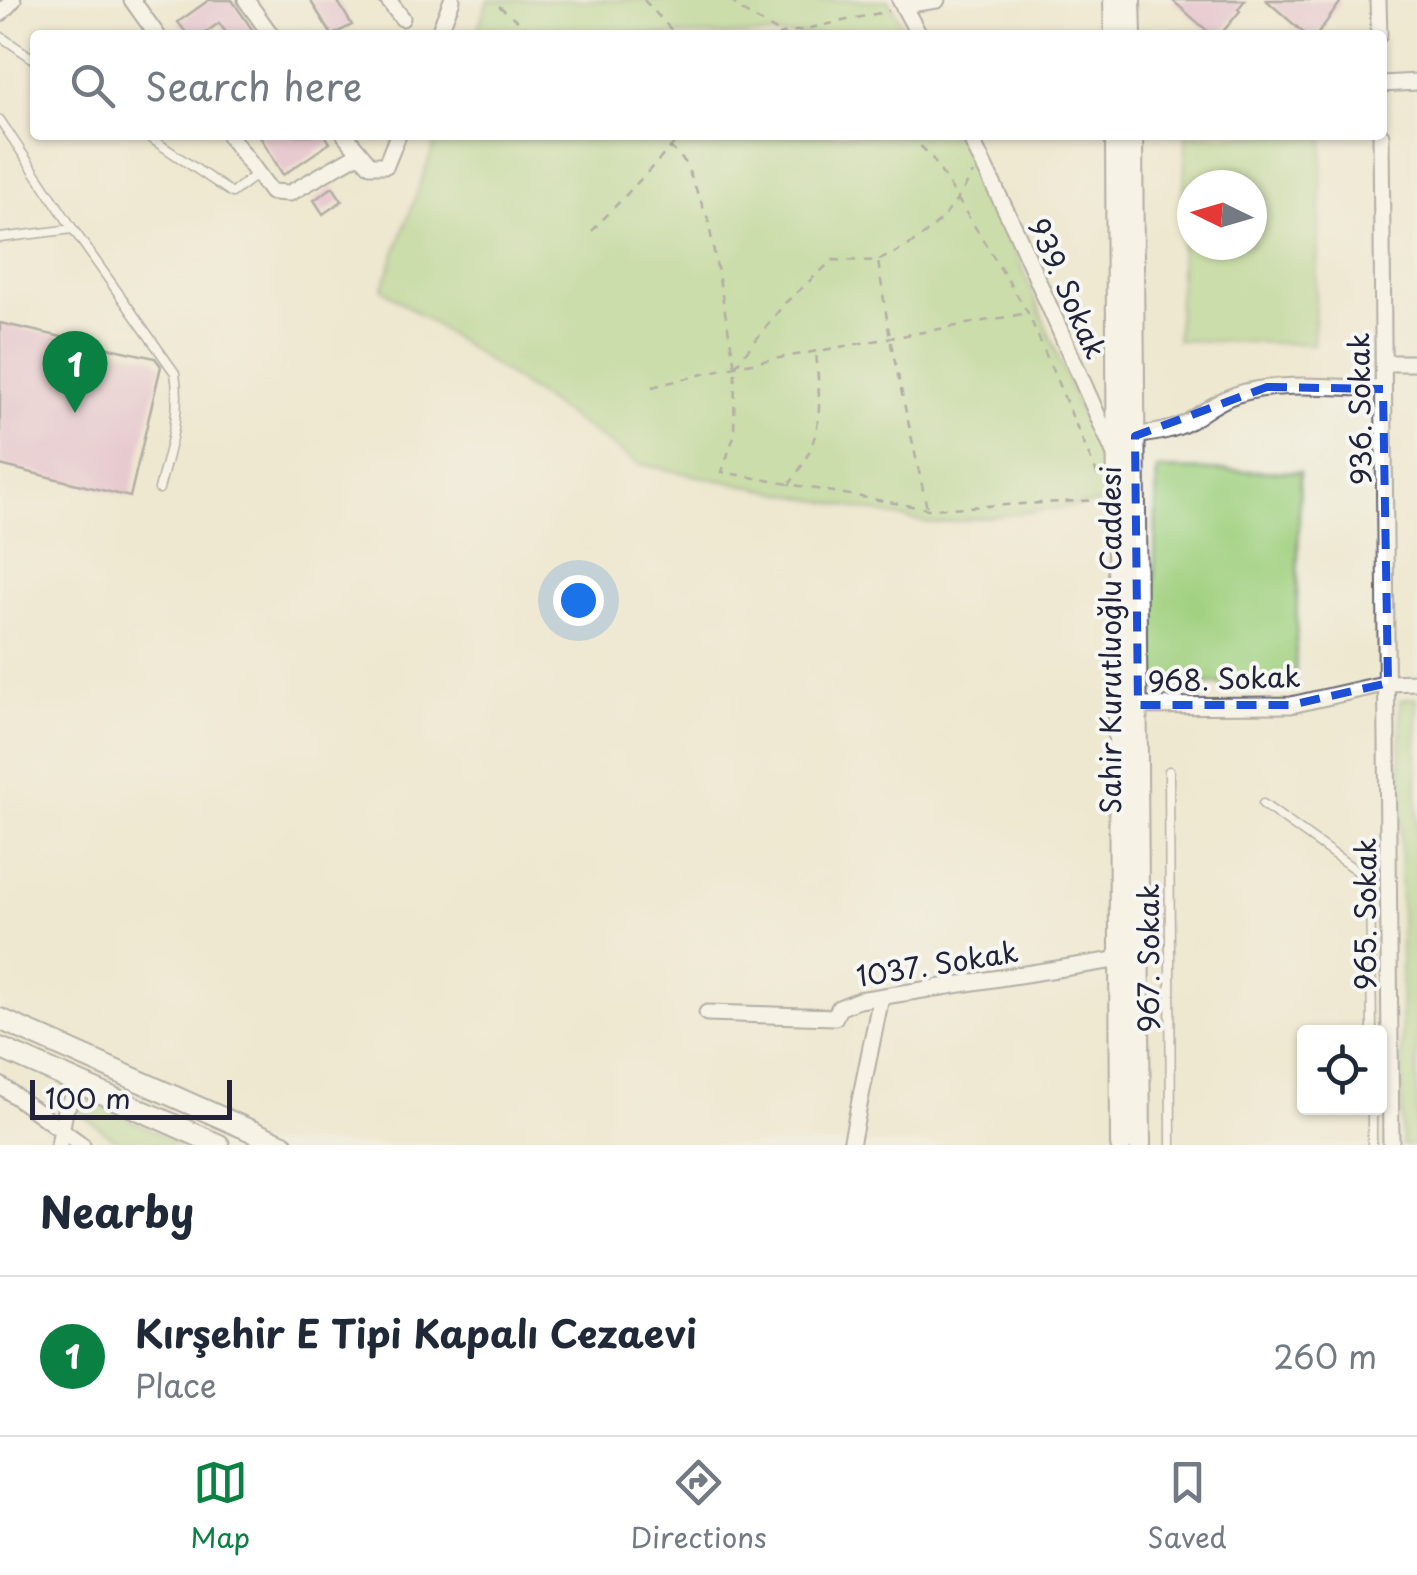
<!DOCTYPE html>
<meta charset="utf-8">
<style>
:root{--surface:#fff;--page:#f2f2f3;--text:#1f2937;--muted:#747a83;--line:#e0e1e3;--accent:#0b8043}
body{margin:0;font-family:"Playpen Sans",sans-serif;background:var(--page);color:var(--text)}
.controls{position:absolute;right:30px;bottom:30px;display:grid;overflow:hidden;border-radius:10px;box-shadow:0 2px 8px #0004}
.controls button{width:90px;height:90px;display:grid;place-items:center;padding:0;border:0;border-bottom:2px solid var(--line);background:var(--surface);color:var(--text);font:50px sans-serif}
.compass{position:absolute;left:1177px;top:170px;width:90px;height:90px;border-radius:50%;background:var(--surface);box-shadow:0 2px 8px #0004;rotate:275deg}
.scale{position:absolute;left:30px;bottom:25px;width:202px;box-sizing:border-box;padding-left:10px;border:5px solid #22223b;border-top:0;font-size:28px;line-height:35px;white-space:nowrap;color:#22223b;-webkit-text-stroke:8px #f6f6f2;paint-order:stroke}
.you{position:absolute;left:578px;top:600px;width:35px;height:35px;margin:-25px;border:8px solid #fff;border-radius:50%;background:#1a73e8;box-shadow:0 0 0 15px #1a73e833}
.badge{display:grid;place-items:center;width:65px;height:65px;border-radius:50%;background:var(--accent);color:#fff;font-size:32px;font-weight:700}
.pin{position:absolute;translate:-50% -82px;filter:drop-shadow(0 2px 5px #0008)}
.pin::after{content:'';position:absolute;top:52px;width:35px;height:30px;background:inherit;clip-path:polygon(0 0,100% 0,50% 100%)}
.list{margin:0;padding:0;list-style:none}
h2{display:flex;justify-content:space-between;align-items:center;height:130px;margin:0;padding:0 40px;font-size:42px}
h2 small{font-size:32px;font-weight:400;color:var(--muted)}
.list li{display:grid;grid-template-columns:65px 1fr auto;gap:30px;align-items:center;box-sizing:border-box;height:160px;padding:0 40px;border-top:2px solid var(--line)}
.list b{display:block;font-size:38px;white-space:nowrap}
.list p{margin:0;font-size:32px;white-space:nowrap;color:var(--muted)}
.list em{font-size:32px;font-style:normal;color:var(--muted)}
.icon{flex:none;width:55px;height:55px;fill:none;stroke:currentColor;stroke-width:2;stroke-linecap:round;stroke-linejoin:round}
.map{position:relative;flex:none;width:1417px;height:1145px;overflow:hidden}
.search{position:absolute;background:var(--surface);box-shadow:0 2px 8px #0004;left:30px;right:30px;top:30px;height:110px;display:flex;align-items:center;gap:25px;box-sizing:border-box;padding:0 35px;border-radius:10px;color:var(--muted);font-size:38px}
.sheet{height:290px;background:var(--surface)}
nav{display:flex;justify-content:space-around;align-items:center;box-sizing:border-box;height:140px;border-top:2px solid var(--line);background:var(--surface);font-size:28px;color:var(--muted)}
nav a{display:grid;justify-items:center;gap:5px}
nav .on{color:var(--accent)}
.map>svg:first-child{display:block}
.green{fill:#a0d07f;stroke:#61795d;stroke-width:2.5;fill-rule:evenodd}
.building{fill:#dea4d0}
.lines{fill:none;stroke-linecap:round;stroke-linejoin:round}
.service-casing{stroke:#69676f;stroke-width:11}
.minor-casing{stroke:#69676f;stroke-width:19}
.tertiary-casing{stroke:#69676f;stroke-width:24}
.path{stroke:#69676f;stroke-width:2.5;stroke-dasharray:8 8;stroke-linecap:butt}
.service{stroke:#fff;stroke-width:8}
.minor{stroke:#fff;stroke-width:15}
.tertiary{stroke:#fff;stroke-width:20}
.marked{fill:none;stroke:#1d4ed8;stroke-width:8;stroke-dasharray:20 12;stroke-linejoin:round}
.labels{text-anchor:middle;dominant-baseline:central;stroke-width:8;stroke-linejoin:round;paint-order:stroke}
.street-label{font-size:28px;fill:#22223b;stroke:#f6f6f2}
</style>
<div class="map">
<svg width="1417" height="1145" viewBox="0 0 1417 1145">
<rect width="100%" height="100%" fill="#f6f6f2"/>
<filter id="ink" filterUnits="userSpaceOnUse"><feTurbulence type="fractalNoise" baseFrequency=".01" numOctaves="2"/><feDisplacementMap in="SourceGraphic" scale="20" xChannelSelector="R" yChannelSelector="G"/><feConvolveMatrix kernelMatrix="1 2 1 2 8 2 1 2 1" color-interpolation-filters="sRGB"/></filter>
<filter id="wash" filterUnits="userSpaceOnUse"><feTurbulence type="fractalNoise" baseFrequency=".0048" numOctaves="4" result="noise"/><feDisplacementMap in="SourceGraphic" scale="40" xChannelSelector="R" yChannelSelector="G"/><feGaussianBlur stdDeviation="2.25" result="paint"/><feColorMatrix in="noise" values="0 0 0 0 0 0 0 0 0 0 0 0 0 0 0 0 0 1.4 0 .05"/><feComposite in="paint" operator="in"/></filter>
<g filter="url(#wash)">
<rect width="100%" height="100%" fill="#eee8d0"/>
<path class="green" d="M 488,0 L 888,0 L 908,35 L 475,35 Z
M 438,135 L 961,135 L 995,201 L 1117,501 L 933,524 L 639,464 L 382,289 Z
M 1186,135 L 1324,135 L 1313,344 L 1177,340 ZM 1192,185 L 1252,185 L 1252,245 L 1192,245 Z
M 1157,469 L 1300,472 L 1295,684 L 1152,684 Z
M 1417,698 L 1417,1145 L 1402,1145 L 1400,700 Z
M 82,1096 L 182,1145 L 123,1145 L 77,1111 Z"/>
<g id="blocks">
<path class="building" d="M 209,0 L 232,0 L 256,35 L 228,35 L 219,23 L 202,35 L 188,35 L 178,22 Z
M 310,0 L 337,0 L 352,25 L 332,35 Z
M 1172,0 L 1245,0 L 1238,9 L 1240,11 L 1220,35 L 1212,35 Z
M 1266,0 L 1342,0 L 1317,35 L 1306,35 Z
M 259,135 L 325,135 L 330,143 L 283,175 Z
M 333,187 L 342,201 L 323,214 L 314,200 Z
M 0,323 L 155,358 L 161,366 L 130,497 L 0,465 Z"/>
</g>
</g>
<g filter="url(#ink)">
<use href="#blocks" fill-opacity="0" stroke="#69676f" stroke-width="2.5"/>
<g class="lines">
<g class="service-casing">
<path id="service" d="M 0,36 L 35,60
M 0,120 L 73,229 L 0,238
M 146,135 L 232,193 L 257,174
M 73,229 L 175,373 C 182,413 169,450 159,489
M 1169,771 L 1171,1145
M 1263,804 L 1370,880 L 1372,1032
M 1372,1108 L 1372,1145"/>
</g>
<g class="minor-casing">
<path id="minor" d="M 132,0 L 157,35
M 246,0 L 271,35
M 388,0 L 402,18
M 900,0 L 919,35
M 1378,0 L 1379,35
M 903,5 L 937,0
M 0,14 L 13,0
M 438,35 L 452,0
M 1382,84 L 1417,82
M 229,135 L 271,192 L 290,193 L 360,153
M 345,135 L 370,165 L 386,165 L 398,135
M 969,135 L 1015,229 L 1115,455
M 1381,135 L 1391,1145
M 1383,363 L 1417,363
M 1135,436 C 1153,433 1172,431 1188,422 C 1204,412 1217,401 1235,395 C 1282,380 1335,388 1383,389
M 1128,706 L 1291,705 L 1388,683 L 1417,682
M 707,1013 L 835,1017 L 839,1008 L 859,1000 L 1121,959
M 0,1085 L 82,1145
M 59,1145 L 65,1110 L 81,1082
M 851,1145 L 881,997"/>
</g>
<g class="tertiary-casing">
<path id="tertiary" d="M 1114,0 L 1115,35
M 1130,0 L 1131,35
M 1116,135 L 1121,1145
M 1132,135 L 1140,1145
M 0,1019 L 283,1145
M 0,1048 L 219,1145"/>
</g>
<path class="path" d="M 644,0 L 676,35
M 730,0 L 745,13 L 778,32
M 499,6 L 535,35
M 778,35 L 889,11
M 658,135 L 685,162 L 708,219 L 735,366 L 734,436 L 722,472 L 928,509 L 1099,500
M 909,135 L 931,156 L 1028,313 L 1100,481
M 592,231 L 672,146 L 677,135
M 879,260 C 927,240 948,218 973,173
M 735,366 L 785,303 L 833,260 L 878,261 L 890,339 L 927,508
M 652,387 L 735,366 L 1028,313
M 789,485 C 826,434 820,410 816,351"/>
<use href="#service" class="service"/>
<use href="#minor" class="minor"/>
<use href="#tertiary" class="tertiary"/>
</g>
</g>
<path d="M0 0H1417V1145H0ZM 1267,387 L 1383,389 L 1388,683 L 1291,705 L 1138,705 L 1135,436 Z" fill="#eee8d0" fill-opacity=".55" fill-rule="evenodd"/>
<path class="marked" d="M 1267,387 L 1383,389 L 1388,683 L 1291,705 L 1138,705 L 1135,436 Z"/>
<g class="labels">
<g class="street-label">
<text transform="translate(1068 288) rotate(66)">939. Sokak</text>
<text transform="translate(1359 409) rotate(-91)">936. Sokak</text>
<text transform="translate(1109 640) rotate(-90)">Sahir Kurutluoğlu Caddesi</text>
<text transform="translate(1224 678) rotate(-2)">968. Sokak</text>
<text transform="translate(1364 914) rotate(-90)">965. Sokak</text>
<text transform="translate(1147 958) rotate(-90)">967. Sokak</text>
<text transform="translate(937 963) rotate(-9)">1037. Sokak</text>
</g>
</g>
</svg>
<div class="controls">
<button><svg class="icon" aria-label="locate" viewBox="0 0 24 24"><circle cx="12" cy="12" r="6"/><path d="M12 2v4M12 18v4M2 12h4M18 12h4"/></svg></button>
</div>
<svg class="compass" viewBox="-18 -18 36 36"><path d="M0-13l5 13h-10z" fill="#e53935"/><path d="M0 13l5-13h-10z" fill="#747a83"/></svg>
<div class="scale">100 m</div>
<div class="you"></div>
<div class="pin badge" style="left:75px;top:413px">1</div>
<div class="search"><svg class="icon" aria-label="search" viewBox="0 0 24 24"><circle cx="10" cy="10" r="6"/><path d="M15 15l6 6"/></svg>Search here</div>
</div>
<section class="sheet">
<h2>Nearby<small></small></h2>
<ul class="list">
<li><span class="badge">1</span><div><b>Kırşehir E Tipi Kapalı Cezaevi</b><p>Place</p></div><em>260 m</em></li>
</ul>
</section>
<nav>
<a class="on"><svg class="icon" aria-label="map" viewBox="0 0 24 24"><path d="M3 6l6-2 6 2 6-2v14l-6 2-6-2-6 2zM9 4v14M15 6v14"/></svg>Map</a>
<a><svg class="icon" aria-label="directions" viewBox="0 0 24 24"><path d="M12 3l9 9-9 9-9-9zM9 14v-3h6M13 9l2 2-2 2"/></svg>Directions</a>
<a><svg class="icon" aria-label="saved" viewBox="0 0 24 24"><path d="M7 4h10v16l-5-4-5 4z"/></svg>Saved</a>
</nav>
